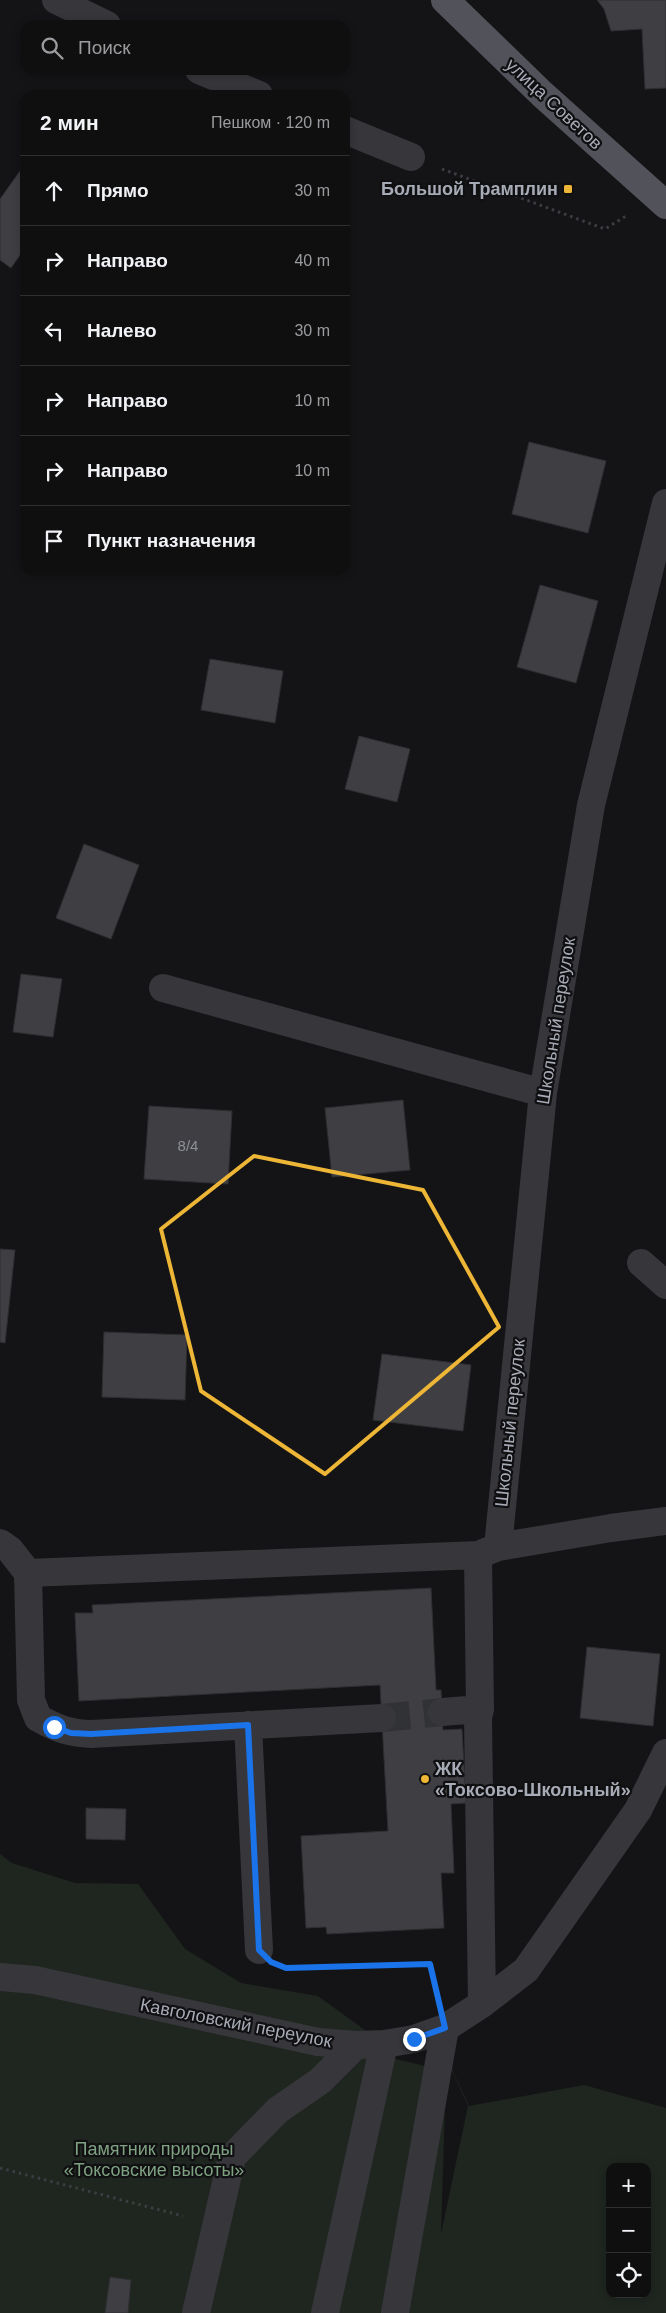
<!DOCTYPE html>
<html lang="ru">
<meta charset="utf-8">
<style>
:root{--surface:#0f0f10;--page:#1d1d1e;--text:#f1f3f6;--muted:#9b9c9f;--line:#2f2f30}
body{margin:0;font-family:Helvetica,sans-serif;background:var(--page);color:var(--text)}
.controls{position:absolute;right:15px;bottom:15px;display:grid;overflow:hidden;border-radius:10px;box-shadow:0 2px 8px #0003}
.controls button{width:45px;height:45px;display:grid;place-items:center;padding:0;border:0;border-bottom:1px solid var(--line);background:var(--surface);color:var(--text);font:25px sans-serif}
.stop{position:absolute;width:15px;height:15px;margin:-11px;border:4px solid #1a73e8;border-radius:50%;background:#fff}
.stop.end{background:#1a73e8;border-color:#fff;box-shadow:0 1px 5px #0008}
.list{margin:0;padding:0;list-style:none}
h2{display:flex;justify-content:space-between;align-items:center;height:65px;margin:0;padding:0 20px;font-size:21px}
h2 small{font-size:16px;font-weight:400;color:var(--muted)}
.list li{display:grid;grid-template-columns:32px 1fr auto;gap:15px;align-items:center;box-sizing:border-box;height:70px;padding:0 20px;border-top:1px solid var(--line)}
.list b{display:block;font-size:19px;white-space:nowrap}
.list em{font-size:16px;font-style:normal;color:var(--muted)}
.icon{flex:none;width:28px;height:28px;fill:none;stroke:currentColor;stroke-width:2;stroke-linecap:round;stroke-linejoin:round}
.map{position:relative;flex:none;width:666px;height:2313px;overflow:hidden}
.search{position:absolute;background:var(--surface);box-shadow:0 2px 8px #0003;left:20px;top:20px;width:330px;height:55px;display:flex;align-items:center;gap:12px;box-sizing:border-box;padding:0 18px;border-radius:15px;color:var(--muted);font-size:19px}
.panel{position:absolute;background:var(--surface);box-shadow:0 2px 8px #0003;left:20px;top:90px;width:330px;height:485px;border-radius:15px}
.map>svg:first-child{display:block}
.green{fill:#1f2620;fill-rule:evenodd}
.building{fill:#3f3f43;stroke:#2f2e32}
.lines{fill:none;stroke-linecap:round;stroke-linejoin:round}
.minor-tunnel{stroke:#313236;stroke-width:28;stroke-dasharray:28 14;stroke-linecap:butt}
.path{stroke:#3c3d42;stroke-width:3;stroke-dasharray:2.5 4;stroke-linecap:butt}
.minor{stroke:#36363b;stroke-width:28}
.major{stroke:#52535a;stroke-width:28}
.route{stroke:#1a73e8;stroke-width:6}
.marked{fill:none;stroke:#edb636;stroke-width:4;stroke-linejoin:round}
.poi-dot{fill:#edb636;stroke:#100f11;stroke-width:2}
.labels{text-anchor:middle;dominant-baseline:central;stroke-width:4.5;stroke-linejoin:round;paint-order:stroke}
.number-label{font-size:15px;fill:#8d9099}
.street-label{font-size:18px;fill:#a7abb6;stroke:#100f11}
.poi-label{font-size:18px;font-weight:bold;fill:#a7abb6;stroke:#100f11;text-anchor:end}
.park-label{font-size:18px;fill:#7ea181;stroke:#100f11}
</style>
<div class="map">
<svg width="666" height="2313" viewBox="0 0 666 2313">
<rect width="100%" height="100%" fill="#141416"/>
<path class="green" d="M 0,1854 L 12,1863 L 75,1883 L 138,1884 L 185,1949 L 241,1983 L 318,1996 L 373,2036 L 430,2022 L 469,2106 L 584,2085 L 666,2108 L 666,2313 L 0,2313 ZM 228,2019 L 373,2037 L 430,2022 L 468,2106 L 441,2234 L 446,2071 ZM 610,2167 L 647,2167 L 647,2294 L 610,2294 Z"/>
<path class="building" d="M 597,0 L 666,0 L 666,88 L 645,89 L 642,29 L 611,31 L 604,9 Z
M 20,171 L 25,174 L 25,248 L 11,268 L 0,260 L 0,199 Z
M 529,442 L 606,461 L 588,533 L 512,514 Z
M 540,585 L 598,601 L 576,683 L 517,667 Z
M 210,659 L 283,671 L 275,723 L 201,710 Z
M 359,736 L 410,749 L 397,802 L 345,789 Z
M 84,844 L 139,865 L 111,939 L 56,918 Z
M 21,974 L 62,979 L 53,1037 L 13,1032 Z
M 403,1100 L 410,1170 L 332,1177 L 325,1108 Z
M 149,1106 L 232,1111 L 228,1184 L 144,1179 Z
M 0,1249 L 15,1250 L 5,1343 L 0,1342 Z
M 104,1332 L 187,1335 L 185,1400 L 102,1397 Z
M 382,1354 L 471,1365 L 463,1431 L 373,1420 Z
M 431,1588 L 436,1690 L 441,1690 L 443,1730 L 462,1729 L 466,1803 L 451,1804 L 454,1873 L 441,1873 L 444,1928 L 327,1934 L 326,1927 L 306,1928 L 301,1836 L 388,1831 L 380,1685 L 79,1701 L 75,1613 L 93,1613 L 92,1605 Z
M 587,1647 L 660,1654 L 653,1726 L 580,1718 Z
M 86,1808 L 126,1809 L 125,1840 L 86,1839 Z
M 110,2277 L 131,2280 L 128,2313 L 105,2313 Z"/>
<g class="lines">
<path class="minor-tunnel" d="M 382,1718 L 442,1712"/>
<path class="path" d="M 442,169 L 605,229 L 626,216
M 286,1967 L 430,1964 L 437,1993
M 0,2168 L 183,2216"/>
<path class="minor" d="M 56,0 L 107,25
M 199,70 L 259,95
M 345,130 L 411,157
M 163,988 L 543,1093
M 641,1263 L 666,1285
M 0,1543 L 10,1550 L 28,1573 L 478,1555 L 498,1547 L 611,1528 L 666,1521
M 498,1547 L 543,1093 L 591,805 L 666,503
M 478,1555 L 480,1709 L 478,1718 L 482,2004
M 28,1573 L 31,1700 L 38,1718 C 58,1729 69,1733 91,1734 L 382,1718
M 442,1712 L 480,1709
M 248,1725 L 259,1950
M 0,1977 L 35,1980 L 318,2042 L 356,2045 L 384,2044 L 414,2039 L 445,2028 L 482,2004 L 526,1970 L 638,1810 L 666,1753
M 196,2313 L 232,2157 L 278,2110 L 320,2081 L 356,2045
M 325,2313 L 384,2044
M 395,2313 L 445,2028"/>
<path class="major" d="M 445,0 L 542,94 L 666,205"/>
</g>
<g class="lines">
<path class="route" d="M 54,1727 L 71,1733 L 91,1734 L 248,1725 L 259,1950 L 271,1962 L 286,1968 L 430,1964 L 445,2028 L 414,2039"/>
</g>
<path class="marked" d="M 254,1156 L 423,1190 L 499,1327 L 325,1474 L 201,1391 L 161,1229 Z"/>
<g class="poi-dot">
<rect x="563" y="184" width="10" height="10" rx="2.5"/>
<circle cx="425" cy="1779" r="5"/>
</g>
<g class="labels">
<g class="number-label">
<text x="188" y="1145">8/4</text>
</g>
<g class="street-label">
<text transform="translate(554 104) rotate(43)">улица Советов</text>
<text transform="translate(556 1021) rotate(-81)">Школьный переулок</text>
<text transform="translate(510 1423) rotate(-84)">Школьный переулок</text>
<text transform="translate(236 2023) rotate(11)">Кавголовский переулок</text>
</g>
<g class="poi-label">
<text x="558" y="189">Большой Трамплин</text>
<text x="435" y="1769" text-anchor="start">ЖК<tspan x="435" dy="21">«Токсово-Школьный»</tspan></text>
</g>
<g class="park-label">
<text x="154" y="2149">Памятник природы<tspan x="154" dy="21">«Токсовские высоты»</tspan></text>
</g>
</g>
</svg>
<div class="controls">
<button>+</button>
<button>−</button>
<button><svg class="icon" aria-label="locate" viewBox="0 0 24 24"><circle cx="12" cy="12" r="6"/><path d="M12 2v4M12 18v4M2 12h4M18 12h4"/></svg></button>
</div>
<div class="stop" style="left:54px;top:1727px"></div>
<div class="stop end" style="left:414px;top:2039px"></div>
<div class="search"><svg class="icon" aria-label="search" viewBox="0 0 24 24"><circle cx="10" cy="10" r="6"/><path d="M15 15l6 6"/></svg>Поиск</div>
<section class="panel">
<h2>2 мин<small>Пешком · 120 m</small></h2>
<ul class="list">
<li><svg class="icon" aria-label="ahead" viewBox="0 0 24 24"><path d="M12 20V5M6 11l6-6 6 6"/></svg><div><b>Прямо</b></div><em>30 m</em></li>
<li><svg class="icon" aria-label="right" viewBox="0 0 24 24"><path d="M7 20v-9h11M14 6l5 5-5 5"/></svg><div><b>Направо</b></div><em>40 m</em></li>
<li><svg class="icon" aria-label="left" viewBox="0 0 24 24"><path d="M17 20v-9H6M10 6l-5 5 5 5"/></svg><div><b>Налево</b></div><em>30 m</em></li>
<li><svg class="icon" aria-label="right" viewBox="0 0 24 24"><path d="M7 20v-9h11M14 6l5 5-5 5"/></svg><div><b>Направо</b></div><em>10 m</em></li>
<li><svg class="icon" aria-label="right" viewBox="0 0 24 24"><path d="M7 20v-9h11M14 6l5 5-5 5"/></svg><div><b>Направо</b></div><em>10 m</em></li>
<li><svg class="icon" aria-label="arrive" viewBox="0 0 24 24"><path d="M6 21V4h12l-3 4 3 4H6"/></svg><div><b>Пункт назначения</b></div></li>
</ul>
</section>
</div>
